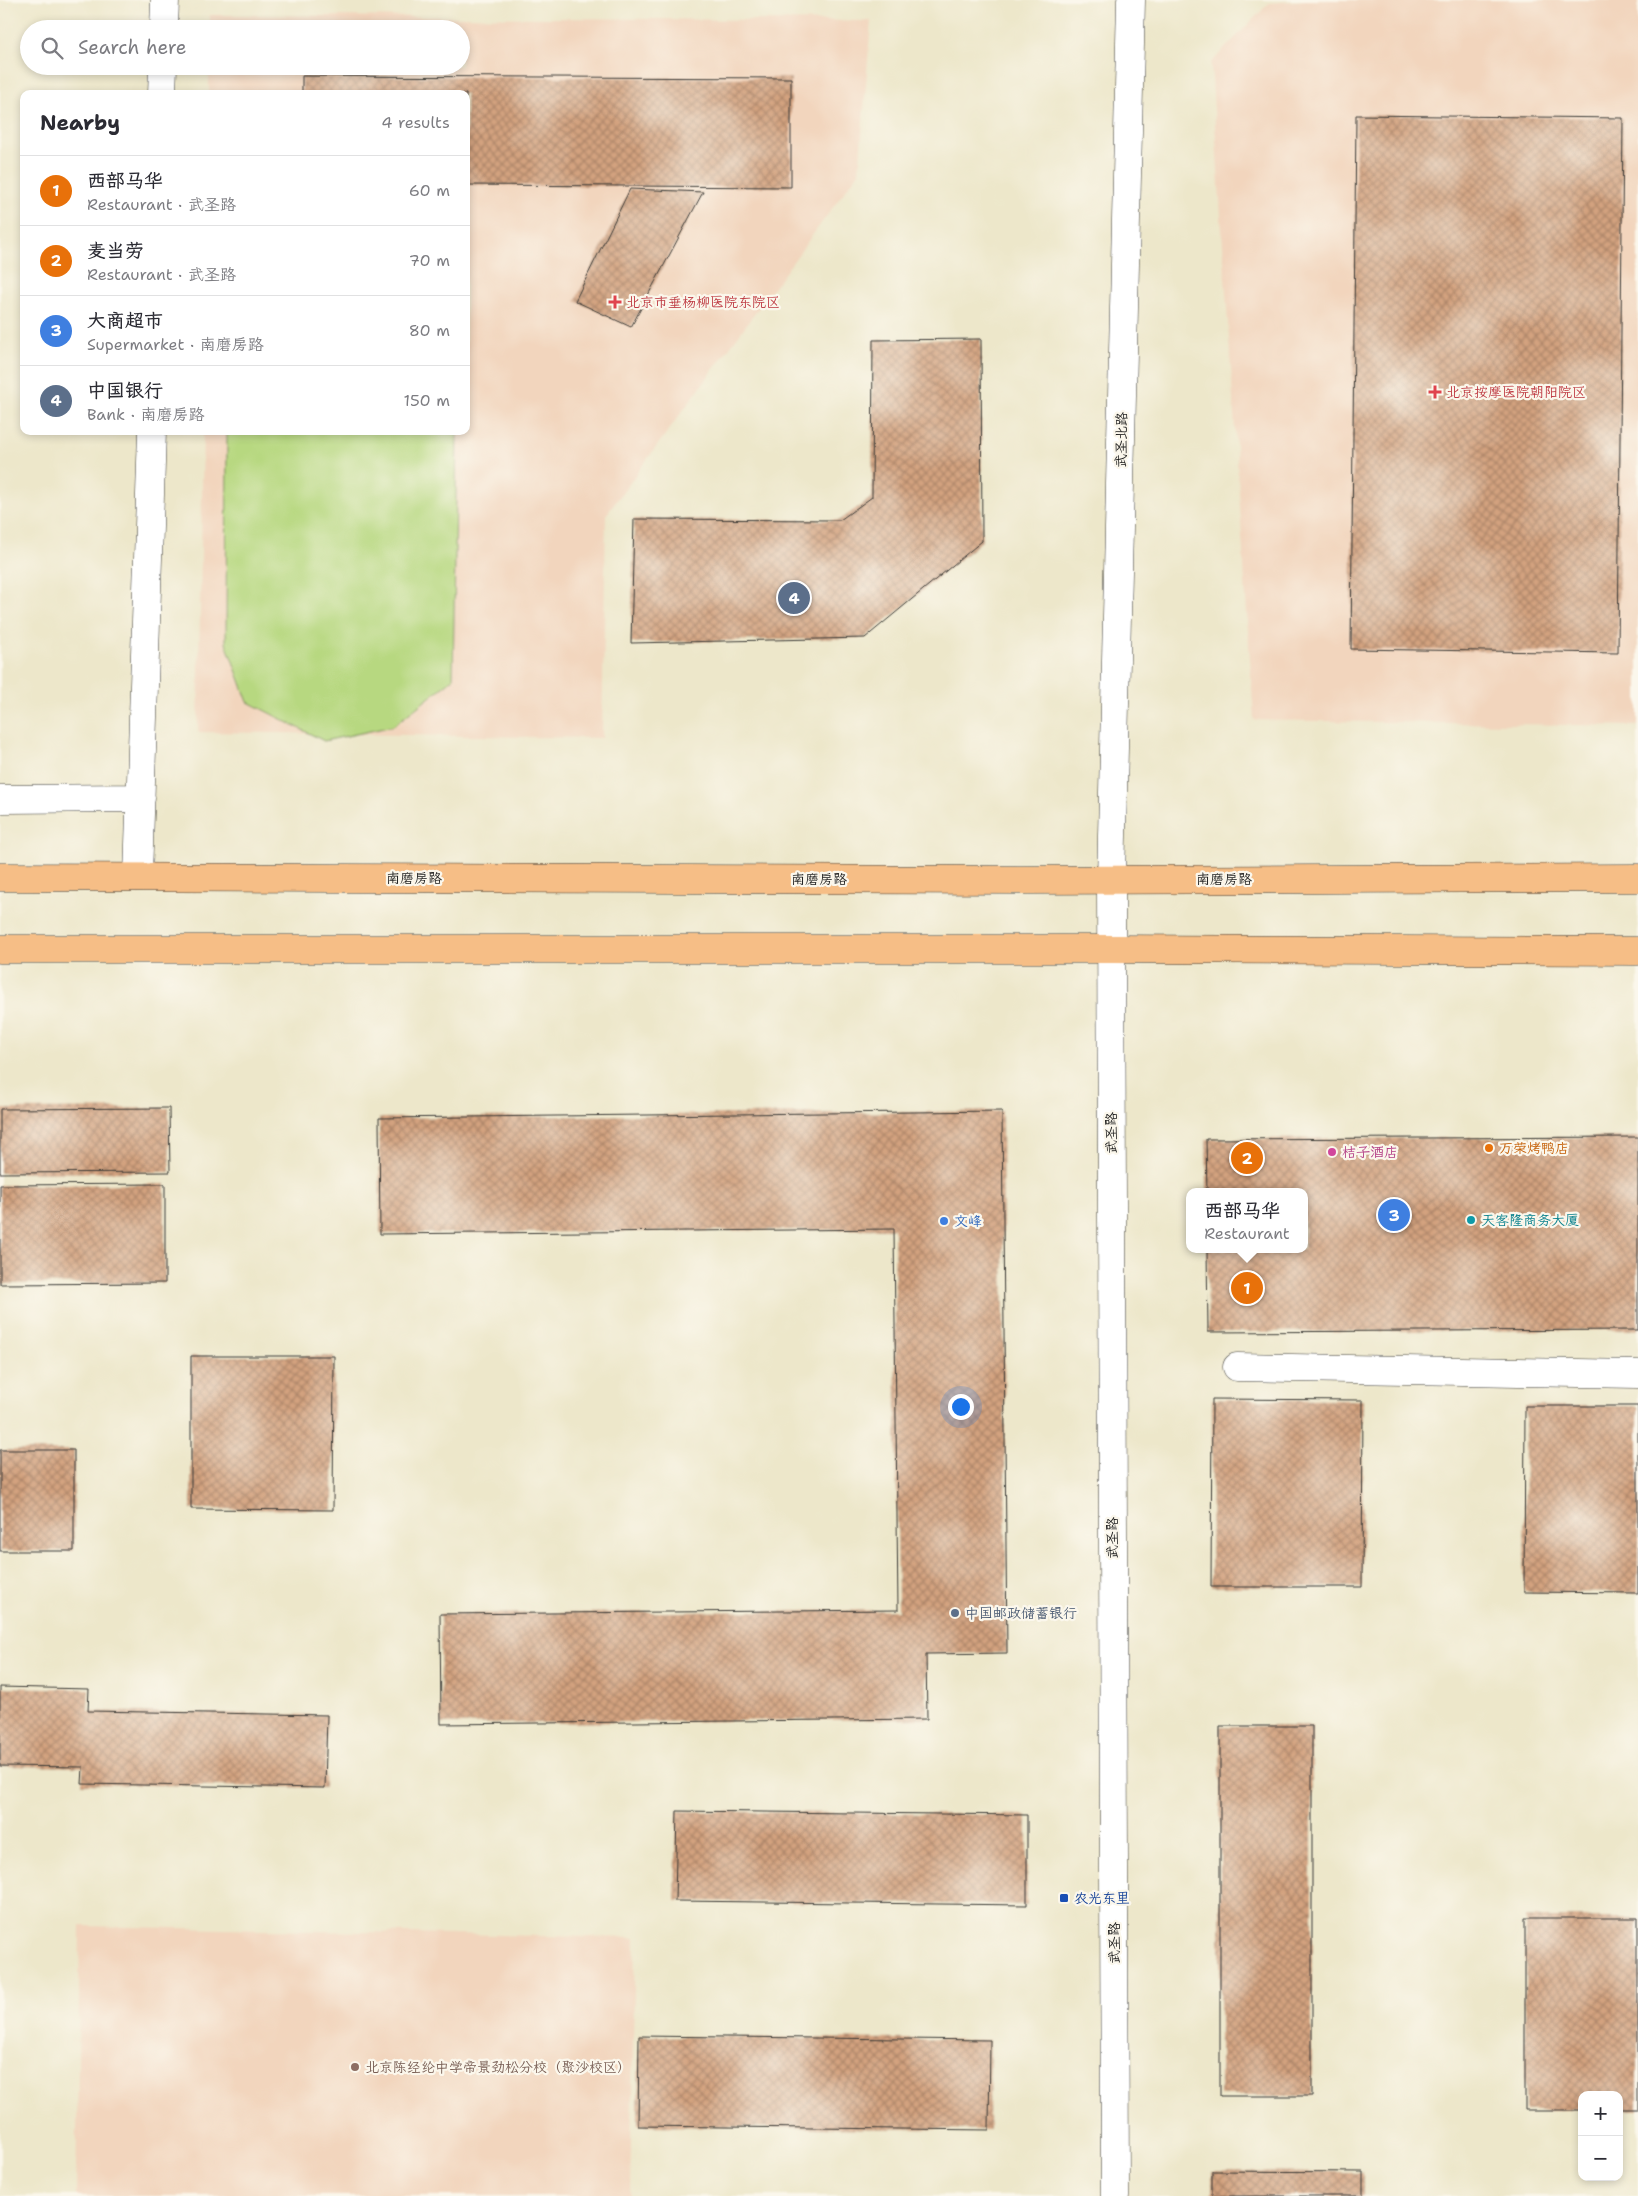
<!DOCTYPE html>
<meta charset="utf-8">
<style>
:root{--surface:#fff;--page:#f7f7f7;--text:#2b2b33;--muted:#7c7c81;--line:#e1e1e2;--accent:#db2777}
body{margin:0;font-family:"Shantell Sans","LXGW WenKai TC",sans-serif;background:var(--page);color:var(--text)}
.controls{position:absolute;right:15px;bottom:15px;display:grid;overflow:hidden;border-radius:10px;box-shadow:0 2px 8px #0003}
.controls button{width:45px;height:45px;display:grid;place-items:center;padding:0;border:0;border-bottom:1px solid var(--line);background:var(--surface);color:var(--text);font:25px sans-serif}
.you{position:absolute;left:960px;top:1406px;width:18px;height:18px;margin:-12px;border:4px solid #fff;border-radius:50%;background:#1a73e8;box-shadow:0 0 0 8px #1a73e833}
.badge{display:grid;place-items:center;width:32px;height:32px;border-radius:50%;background:var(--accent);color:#fff;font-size:16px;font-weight:700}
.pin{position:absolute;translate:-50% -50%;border:2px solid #fff;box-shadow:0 1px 5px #0006}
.popup{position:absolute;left:1186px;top:1188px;width:122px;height:65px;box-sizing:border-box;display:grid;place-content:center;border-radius:10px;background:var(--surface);filter:drop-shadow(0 1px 4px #0005);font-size:16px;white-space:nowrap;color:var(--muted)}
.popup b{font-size:19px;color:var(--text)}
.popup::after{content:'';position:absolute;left:50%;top:100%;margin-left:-10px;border:10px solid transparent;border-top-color:var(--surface)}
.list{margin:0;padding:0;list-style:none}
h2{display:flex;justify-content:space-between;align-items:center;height:65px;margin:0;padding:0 20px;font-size:21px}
h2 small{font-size:16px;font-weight:400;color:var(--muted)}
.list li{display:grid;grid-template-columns:32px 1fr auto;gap:15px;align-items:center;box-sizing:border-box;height:70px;padding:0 20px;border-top:1px solid var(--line)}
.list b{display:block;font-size:19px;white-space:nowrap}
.list p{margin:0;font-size:16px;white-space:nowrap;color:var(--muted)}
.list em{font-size:16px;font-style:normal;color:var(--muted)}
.icon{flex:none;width:28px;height:28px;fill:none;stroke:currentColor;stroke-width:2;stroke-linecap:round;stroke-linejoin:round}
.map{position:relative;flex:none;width:1638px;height:2196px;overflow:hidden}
.search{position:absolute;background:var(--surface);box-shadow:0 2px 8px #0003;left:20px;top:20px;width:450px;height:55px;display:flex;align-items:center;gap:12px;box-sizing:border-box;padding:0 18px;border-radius:28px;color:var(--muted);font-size:19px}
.panel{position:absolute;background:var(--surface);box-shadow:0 2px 8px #0003;left:20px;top:90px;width:450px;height:345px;border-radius:10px}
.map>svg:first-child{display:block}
.built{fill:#f2d5bd}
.grass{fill:#b7d880;stroke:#6a7a4e}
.building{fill:url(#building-cross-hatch)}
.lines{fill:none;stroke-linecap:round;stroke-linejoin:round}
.minor-casing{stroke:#3b3a36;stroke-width:29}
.major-casing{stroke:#3b3a36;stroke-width:29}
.minor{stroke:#fff;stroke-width:28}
.major{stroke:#f6be86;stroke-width:28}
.health-dot{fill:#e0444e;stroke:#fbf7ec;stroke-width:2}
.food-dot{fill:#e8710a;stroke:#fbf7ec;stroke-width:2}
.hotel-dot{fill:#d1479c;stroke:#fbf7ec;stroke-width:2}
.culture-dot{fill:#0f9aa8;stroke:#fbf7ec;stroke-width:2}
.shop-dot{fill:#3f7fe0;stroke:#fbf7ec;stroke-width:2}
.service-dot{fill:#5c6f8a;stroke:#fbf7ec;stroke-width:2}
.transit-dot{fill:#1a4fb4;stroke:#fbf7ec;stroke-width:2}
.education-dot{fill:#8d6e63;stroke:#fbf7ec;stroke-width:2}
.labels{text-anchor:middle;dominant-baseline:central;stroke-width:4.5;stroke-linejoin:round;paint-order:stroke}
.health-label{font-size:14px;fill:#be3a42;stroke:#fbf7ec;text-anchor:start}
.street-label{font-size:14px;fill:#1c1c1c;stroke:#fbf7ec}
.food-label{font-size:14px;fill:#c56008;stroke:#fbf7ec;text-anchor:start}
.hotel-label{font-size:14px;fill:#b23c85;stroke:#fbf7ec;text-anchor:start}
.culture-label{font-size:14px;fill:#0d838f;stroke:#fbf7ec;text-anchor:start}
.shop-label{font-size:14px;fill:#366cbe;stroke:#fbf7ec;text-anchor:start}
.service-label{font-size:14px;fill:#4e5e75;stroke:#fbf7ec;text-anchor:start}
.transit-label{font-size:14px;fill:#164399;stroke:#fbf7ec;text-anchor:start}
.education-label{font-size:14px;fill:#785e54;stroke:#fbf7ec;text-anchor:start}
</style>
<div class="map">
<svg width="1638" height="2196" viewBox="0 0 1638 2196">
<defs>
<pattern id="building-cross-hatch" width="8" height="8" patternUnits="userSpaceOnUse" patternTransform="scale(1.25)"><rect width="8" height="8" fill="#d3a27f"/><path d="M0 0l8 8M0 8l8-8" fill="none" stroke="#aa8367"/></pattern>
</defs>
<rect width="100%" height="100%" fill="#fbf7ec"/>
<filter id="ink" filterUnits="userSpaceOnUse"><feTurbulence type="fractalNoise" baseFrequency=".02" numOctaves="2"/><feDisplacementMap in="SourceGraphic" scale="10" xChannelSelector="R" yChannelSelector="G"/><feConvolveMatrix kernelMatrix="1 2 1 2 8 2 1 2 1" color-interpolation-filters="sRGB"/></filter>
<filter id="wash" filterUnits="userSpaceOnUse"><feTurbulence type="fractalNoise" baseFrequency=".0096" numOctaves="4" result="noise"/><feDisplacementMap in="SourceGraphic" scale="20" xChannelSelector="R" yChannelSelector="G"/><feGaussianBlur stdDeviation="1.12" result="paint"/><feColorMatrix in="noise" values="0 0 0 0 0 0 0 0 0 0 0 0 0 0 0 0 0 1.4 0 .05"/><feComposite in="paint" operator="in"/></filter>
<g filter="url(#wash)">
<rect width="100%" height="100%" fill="#ede7ca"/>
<path class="built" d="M 1306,0 L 1638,0 L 1638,726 L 1254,720 L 1211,63 L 1269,3 Z
M 210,15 L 871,21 L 859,172 L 606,515 L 602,738 L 198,732 L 203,431 L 466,431 L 466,94 L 209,94 L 209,66 L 461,66 L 461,29 L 210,29 Z
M 80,1926 L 635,1938 L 630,2196 L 76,2196 Z"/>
<path class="grass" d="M 227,431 L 457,431 L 453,679 L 393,726 L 324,741 L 248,702 L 226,643 Z"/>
<g id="blocks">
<path class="building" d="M 302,76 L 791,78 L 791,187 L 466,185 L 466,94 L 302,94 Z
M 1356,115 L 1623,118 L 1618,653 L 1351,649 Z
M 630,189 L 703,192 L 631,327 L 575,301 Z
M 981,339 L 982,541 L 865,638 L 631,643 L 634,519 L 840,520 L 872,497 L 873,340 Z
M 169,1108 L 170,1172 L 0,1173 L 0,1109 Z
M 1002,1111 L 1007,1653 L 926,1654 L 927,1719 L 441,1724 L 440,1614 L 898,1610 L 894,1229 L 380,1234 L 379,1118 Z
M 1638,1137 L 1638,1330 L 1208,1332 L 1207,1249 L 1304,1249 L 1304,1192 L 1207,1192 L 1206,1139 Z
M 165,1184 L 165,1283 L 0,1284 L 0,1185 Z
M 191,1356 L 334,1356 L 333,1510 L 191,1509 Z
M 1212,1399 L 1363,1400 L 1362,1587 L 1211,1587 Z
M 1525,1406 L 1638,1406 L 1638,1593 L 1524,1592 Z
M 0,1450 L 74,1450 L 74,1551 L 0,1551 Z
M 0,1687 L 89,1689 L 88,1711 L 327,1715 L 325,1788 L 82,1784 L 83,1767 L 0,1766 Z
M 1220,1726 L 1312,1726 L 1312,2096 L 1220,2096 Z
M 677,1811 L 1027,1815 L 1027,1905 L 675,1901 Z
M 1525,1918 L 1638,1918 L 1638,2110 L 1619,2110 L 1619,2095 L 1582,2095 L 1582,2110 L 1525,2110 Z
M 639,2036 L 990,2040 L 989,2130 L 638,2126 Z
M 1212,2171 L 1363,2172 L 1363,2196 L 1212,2196 Z"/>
</g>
</g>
<g filter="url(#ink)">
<use href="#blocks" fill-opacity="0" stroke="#3b3a36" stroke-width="1"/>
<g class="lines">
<g class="minor-casing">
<path id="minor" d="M 164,29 L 165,0
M 162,94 L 163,66
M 0,799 L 141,798
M 138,877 L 152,431
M 1237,1367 L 1638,1374
M 1115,2196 L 1111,880 L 1131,0"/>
</g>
<g class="major-casing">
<path id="major" d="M 0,877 L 1023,880 L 1638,878
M 0,949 L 1111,949 L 1638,951"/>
</g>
<use href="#minor" class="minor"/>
<use href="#major" class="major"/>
</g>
</g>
<g class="health-dot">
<path d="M612.5 294.5h5v5h5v5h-5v5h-5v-5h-5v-5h5z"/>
<path d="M1432.5 384.5h5v5h5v5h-5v5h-5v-5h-5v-5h5z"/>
</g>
<circle class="food-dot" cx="1489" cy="1148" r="5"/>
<circle class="hotel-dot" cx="1332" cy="1152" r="5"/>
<circle class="culture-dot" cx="1471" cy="1220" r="5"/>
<circle class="shop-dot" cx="944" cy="1221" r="5"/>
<circle class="service-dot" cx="955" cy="1613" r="5"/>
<rect class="transit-dot" x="1059" y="1893" width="10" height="10" rx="2.5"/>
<circle class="education-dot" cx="355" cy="2067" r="5"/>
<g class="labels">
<g class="health-label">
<text x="626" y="302">北京市垂杨柳医院东院区</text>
<text x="1446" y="392">北京按摩医院朝阳院区</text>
</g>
<g class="street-label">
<text transform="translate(1121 440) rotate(-89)">武圣北路</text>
<text x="414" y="878">南磨房路</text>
<text x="819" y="879">南磨房路</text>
<text x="1224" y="879">南磨房路</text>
<text transform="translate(1111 1133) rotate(-90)">武圣路</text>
<text transform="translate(1112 1538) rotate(-90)">武圣路</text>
<text transform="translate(1114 1943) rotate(-90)">武圣路</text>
</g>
<g class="food-label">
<text x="1499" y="1148">万荣烤鸭店</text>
</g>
<g class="hotel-label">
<text x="1342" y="1152">桔子酒店</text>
</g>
<g class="culture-label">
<text x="1481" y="1220">天客隆商务大厦</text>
</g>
<g class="shop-label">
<text x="954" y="1221">文峰</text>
</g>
<g class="service-label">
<text x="965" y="1613">中国邮政储蓄银行</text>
</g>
<g class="transit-label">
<text x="1074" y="1898">农光东里</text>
</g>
<g class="education-label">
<text x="365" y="2067">北京陈经纶中学帝景劲松分校（聚沙校区）</text>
</g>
</g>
</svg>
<div class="controls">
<button>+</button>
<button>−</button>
</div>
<div class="you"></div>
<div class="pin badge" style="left:1247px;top:1288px;background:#e8710a">1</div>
<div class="popup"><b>西部马华</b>Restaurant</div>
<div class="pin badge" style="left:1247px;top:1158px;background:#e8710a">2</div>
<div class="pin badge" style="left:1394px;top:1215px;background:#3f7fe0">3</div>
<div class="pin badge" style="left:794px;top:598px;background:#5c6f8a">4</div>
<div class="search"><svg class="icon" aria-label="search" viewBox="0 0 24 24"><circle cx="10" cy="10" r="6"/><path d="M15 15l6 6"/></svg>Search here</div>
<section class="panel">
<h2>Nearby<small>4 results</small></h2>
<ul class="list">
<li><span class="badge" style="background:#e8710a">1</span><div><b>西部马华</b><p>Restaurant · 武圣路</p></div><em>60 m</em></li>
<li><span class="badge" style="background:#e8710a">2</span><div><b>麦当劳</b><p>Restaurant · 武圣路</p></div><em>70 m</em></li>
<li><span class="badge" style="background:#3f7fe0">3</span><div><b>大商超市</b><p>Supermarket · 南磨房路</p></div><em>80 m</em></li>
<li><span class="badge" style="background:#5c6f8a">4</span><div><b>中国银行</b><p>Bank · 南磨房路</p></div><em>150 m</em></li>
</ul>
</section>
</div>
